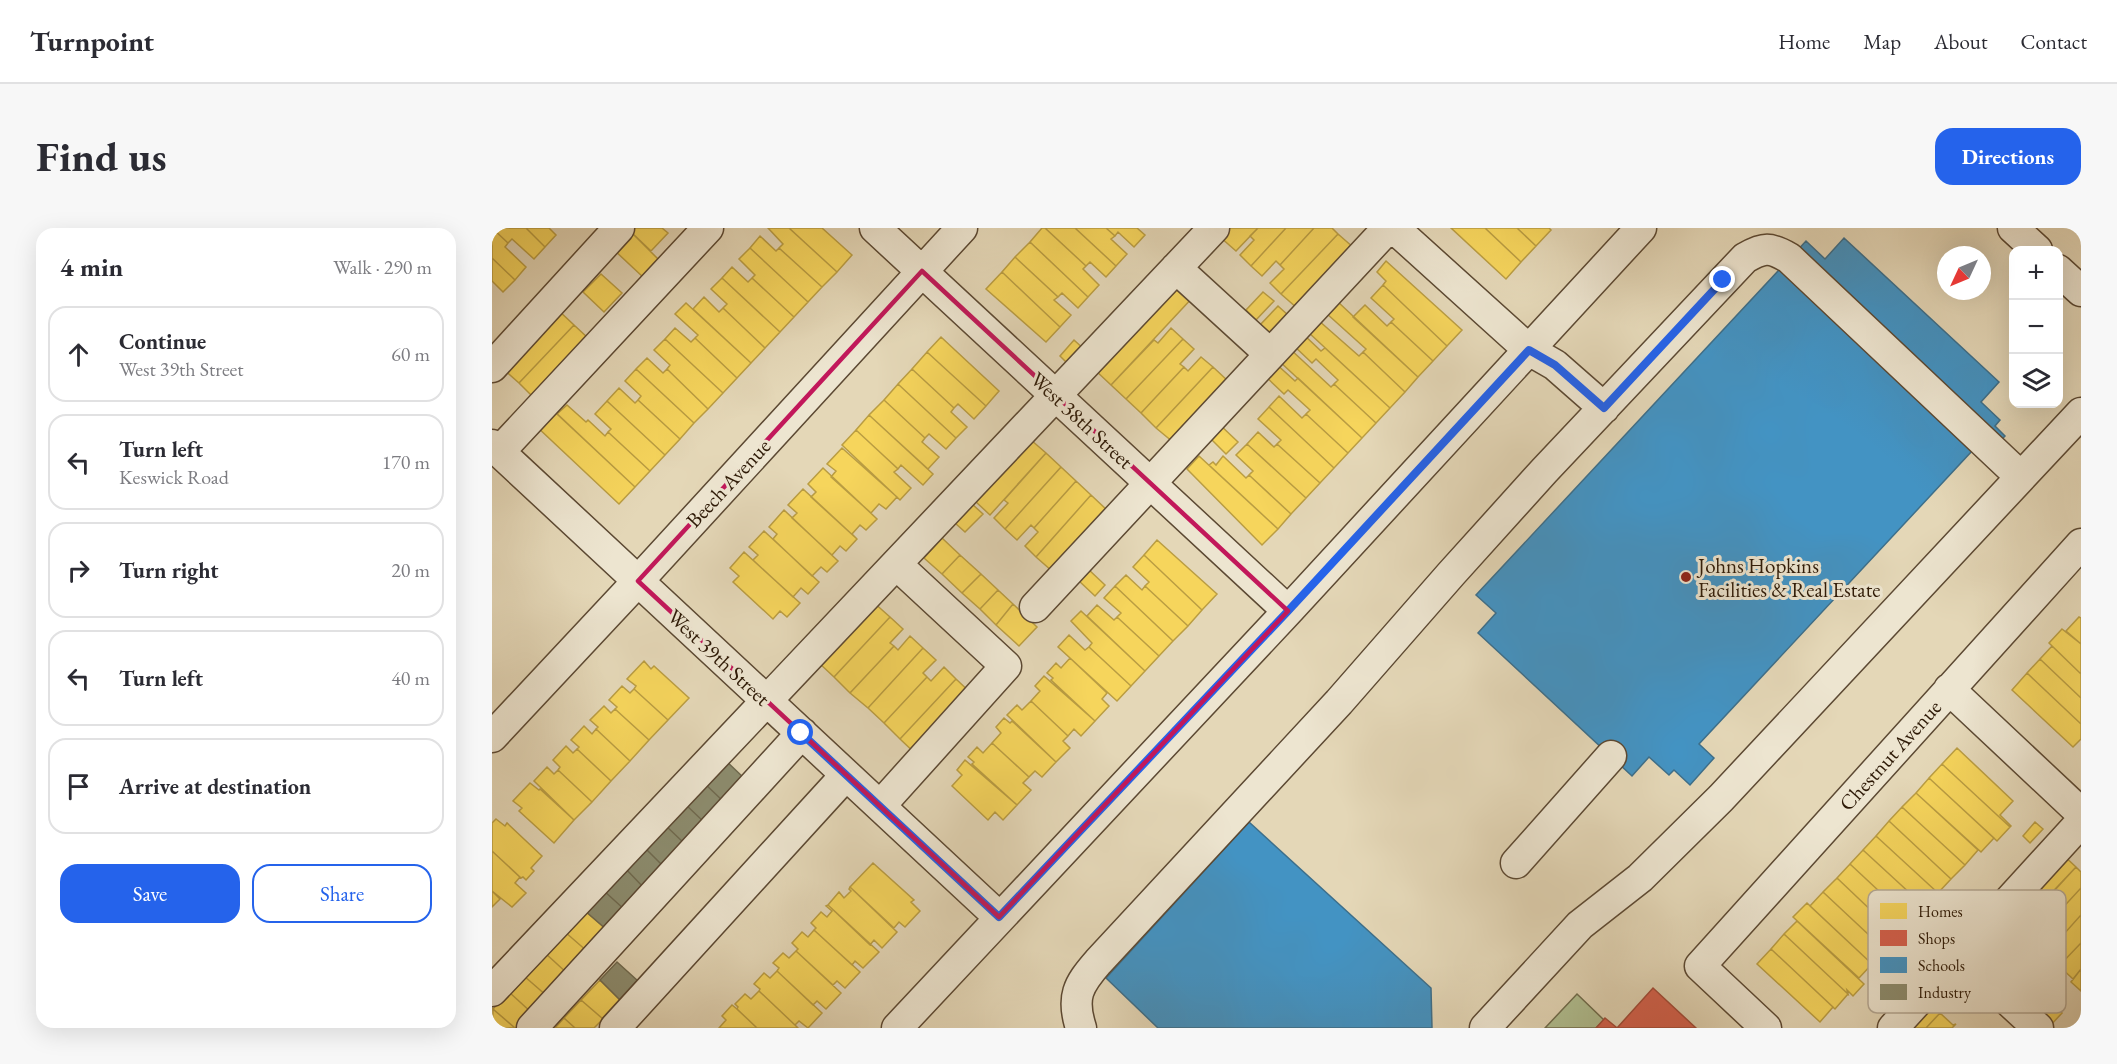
<!DOCTYPE html>
<meta charset="utf-8">
<style>
:root{--surface:#fff;--page:#f7f7f7;--text:#2b2b33;--muted:#7c7c81;--line:#e1e1e2;--accent:#2563eb}
body{margin:0;font-family:"EB Garamond",serif;background:var(--page);color:var(--text)}
.controls{position:absolute;right:18px;top:18px;display:grid;overflow:hidden;border-radius:12px;box-shadow:0 6px 24px #0002}
.controls button{width:54px;height:54px;display:grid;place-items:center;padding:0;border:0;border-bottom:2px solid var(--line);background:var(--surface);color:var(--text);font:30px sans-serif}
.compass{position:absolute;left:1445px;top:18px;width:54px;height:54px;border-radius:50%;background:var(--surface);box-shadow:0 6px 24px #0002;rotate:226deg}
.stop{position:absolute;width:18px;height:18px;margin:-14px;border:4px solid #2563eb;border-radius:50%;background:#fff}
.stop.end{background:#2563eb;border-color:#fff;box-shadow:0 2px 6px #0008}
.list{margin:0;padding:0;list-style:none}
h2{display:flex;justify-content:space-between;align-items:center;height:78px;margin:0;padding:0 24px;font-size:26px}
h2 small{font-size:20px;font-weight:400;color:var(--muted)}
.list li{display:grid;grid-template-columns:39px 1fr auto;gap:18px;align-items:center;box-sizing:border-box;height:96px;margin:0 12px 12px;padding:0 12px;border:2px solid var(--line);border-radius:18px}
.list b{display:block;font-size:22px;white-space:nowrap}
.list p{margin:0;font-size:20px;white-space:nowrap;color:var(--muted)}
.list em{font-size:20px;font-style:normal;color:var(--muted)}
.actions{display:flex;gap:12px;padding:18px 24px}
.actions a{flex:1;padding:14px 0;border:2px solid var(--accent);border-radius:18px;text-align:center;font-size:21px;color:var(--accent)}
.actions .main{background:var(--accent);color:#fff}
.icon{flex:none;width:33px;height:33px;fill:none;stroke:currentColor;stroke-width:2;stroke-linecap:round;stroke-linejoin:round}
.map{position:relative;flex:none;width:1589px;height:800px;overflow:hidden;border-radius:18px}
header{display:flex;align-items:center;gap:36px;box-sizing:border-box;height:84px;padding:0 30px;background:var(--surface);border-bottom:2px solid var(--line)}
header strong{font-size:28px}
nav{display:flex;gap:33px;margin-inline-start:auto;font-size:21px}
.intro{display:flex;align-items:center;justify-content:space-between;box-sizing:border-box;height:144px;padding:0 36px}
h1{margin:0;font-size:42px}
.button{padding:15px 27px;border-radius:18px;background:var(--accent);color:#fff;font-size:21px;font-weight:700}
main{display:flex;gap:36px;padding:0 36px}
aside{flex:1;background:var(--surface);border-radius:18px;box-shadow:0 6px 24px #0002}
.map>svg:first-child{display:block}
.green{fill:#b0bf91;stroke:#6f6c4c;stroke-width:1.5}
.homes{fill:#f6d55c;stroke:#ba9d42;stroke-width:1.5}
.shops{fill:#d6604d;stroke:#a44b38;stroke-width:1.5}
.schools{fill:#4393c3;stroke:#3d6f8b;stroke-width:1.5}
.industry{fill:#8c8c6e;stroke:#706a4f;stroke-width:1.5}
.lines{fill:none;stroke-linecap:round;stroke-linejoin:round}
.minor-casing{stroke:#5c4933;stroke-width:33}
.minor{stroke:#ede5d0;stroke-width:30}
.route{stroke:#2563eb;stroke-width:8}
.marked{fill:none;stroke:#c2185b;stroke-width:4.5;stroke-linejoin:round}
.poi-dot{fill:#8f2418;stroke:#ede5d0;stroke-width:2}
.labels{text-anchor:middle;dominant-baseline:central;stroke-width:6;stroke-linejoin:round;paint-order:stroke}
.street-label{font-size:21px;fill:#2e1a07;stroke:#ede5d0}
.poi-label{font-size:21px;fill:#2e1a07;stroke:#ede5d0;text-anchor:start}
.key{fill:#ede5d0;stroke:#b4a894;stroke-width:1.5}
.key-label{font-size:16px;fill:#2e1a07}
</style>
<header>
<strong>Turnpoint</strong>
<nav><a>Home</a><a>Map</a><a>About</a><a>Contact</a></nav>
</header>
<div class="intro"><h1>Find us</h1><a class="button">Directions</a></div>
<main>
<aside>
<h2>4 min<small>Walk · 290 m</small></h2>
<ul class="list">
<li><svg class="icon" aria-label="ahead" viewBox="0 0 24 24"><path d="M12 20V5M6 11l6-6 6 6"/></svg><div><b>Continue</b><p>West 39th Street</p></div><em>60 m</em></li>
<li><svg class="icon" aria-label="left" viewBox="0 0 24 24"><path d="M17 20v-9H6M10 6l-5 5 5 5"/></svg><div><b>Turn left</b><p>Keswick Road</p></div><em>170 m</em></li>
<li><svg class="icon" aria-label="right" viewBox="0 0 24 24"><path d="M7 20v-9h11M14 6l5 5-5 5"/></svg><div><b>Turn right</b></div><em>20 m</em></li>
<li><svg class="icon" aria-label="left" viewBox="0 0 24 24"><path d="M17 20v-9H6M10 6l-5 5 5 5"/></svg><div><b>Turn left</b></div><em>40 m</em></li>
<li><svg class="icon" aria-label="arrive" viewBox="0 0 24 24"><path d="M6 21V4h12l-3 4 3 4H6"/></svg><div><b>Arrive at destination</b></div></li>
</ul>
<div class="actions"><a class="main">Save</a><a>Share</a></div>
</aside>
<div class="map">
<svg width="1589" height="800" viewBox="0 0 1589 800">
<rect width="100%" height="100%" fill="#e4d7b7"/>
<filter id="stains"><feTurbulence type="fractalNoise" baseFrequency=".00333" numOctaves="4"/><feColorMatrix values="0 0 0 0 .2 0 0 0 0 .09 0 0 0 0 .02 0 0 0 .5 -.17"/></filter>
<radialGradient id="worn" r=".72"><stop offset=".6" stop-color="#630" stop-opacity="0"/><stop offset="1" stop-color="#630" stop-opacity=".3"/></radialGradient>
<path class="green" d="M 1085,766 L 1112,792 L 1104,800 L 1053,800 Z"/>
<path class="homes" d="M 0,0 L 16,15 L 13,19 L 34,39 L 23,52 L 0,30 Z
M 0,0 L 34,0 L 53,19 L 42,31 L 20,11 L 16,15 Z
M 34,0 L 57,0 L 64,7 L 53,19 Z
M 141,0 L 170,0 L 176,5 L 159,23 L 138,3 Z
M 276,0 L 297,0 L 345,44 L 330,59 L 287,20 L 291,16 Z
M 297,0 L 330,0 L 360,27 L 345,44 Z
M 550,0 L 553,0 L 594,38 L 591,41 L 607,57 L 596,69 L 538,14 Z
M 553,0 L 583,0 L 624,38 L 614,49 L 598,34 L 594,38 Z
M 583,0 L 614,0 L 623,8 L 619,11 L 635,26 L 624,38 Z
M 614,0 L 645,0 L 653,7 L 642,19 L 626,4 L 623,8 Z
M 737,0 L 766,0 L 744,23 L 728,9 Z
M 766,0 L 794,0 L 759,38 L 748,27 L 762,12 L 758,8 Z
M 794,0 L 822,0 L 788,37 L 784,33 L 770,48 L 759,38 Z
M 822,0 L 840,0 L 846,6 L 789,66 L 778,55 L 792,41 L 788,37 Z
M 959,0 L 993,0 L 1029,34 L 1014,51 Z
M 993,0 L 1025,0 L 1044,18 L 1029,34 Z
M 1025,0 L 1057,0 L 1059,2 L 1044,18 Z
M 138,3 L 168,33 L 152,50 L 121,21 Z
M 846,6 L 862,20 L 805,80 L 789,66 Z
M 268,8 L 284,23 L 287,20 L 330,59 L 316,74 L 258,20 Z
M 538,14 L 596,69 L 586,80 L 570,65 L 566,69 L 523,29 Z
M 258,20 L 316,74 L 302,89 L 260,50 L 263,47 L 247,31 Z
M 523,29 L 566,69 L 562,72 L 579,87 L 568,99 L 510,44 Z
M 0,30 L 23,52 L 11,64 L 0,53 Z
M 894,33 L 970,102 L 955,118 L 891,57 L 894,53 L 885,44 Z
M 240,39 L 256,54 L 260,50 L 302,89 L 288,104 L 230,50 Z
M 510,44 L 568,99 L 554,114 L 494,61 Z
M 109,46 L 130,65 L 112,84 L 91,64 Z
M 230,50 L 288,104 L 273,120 L 231,80 L 235,76 L 219,61 Z
M 688,55 L 702,68 L 619,157 L 603,142 Z
M 891,57 L 955,118 L 941,133 L 899,94 L 902,91 L 879,70 Z
M 771,64 L 782,73 L 764,92 L 754,82 Z
M 212,69 L 227,84 L 231,80 L 273,120 L 259,135 L 201,81 Z
M 845,73 L 926,149 L 913,164 L 871,124 L 874,121 L 834,85 Z
M 194,75 L 259,135 L 245,150 L 203,110 L 206,107 L 183,86 Z
M 873,77 L 895,98 L 899,94 L 941,133 L 926,149 L 861,89 Z
M 786,78 L 797,88 L 778,107 L 768,97 Z
M 65,81 L 82,97 L 27,155 L 10,140 Z
M 826,92 L 867,128 L 871,124 L 913,164 L 898,180 L 816,104 Z
M 82,97 L 96,110 L 41,169 L 27,155 Z
M 183,100 L 199,114 L 203,110 L 245,150 L 231,165 L 173,111 Z
M 679,100 L 691,111 L 634,171 L 619,157 L 662,112 L 666,115 Z
M 811,106 L 829,123 L 833,120 L 898,180 L 884,195 L 842,156 L 846,152 L 824,131 L 820,135 L 801,117 Z
M 449,109 L 507,163 L 494,178 L 435,124 Z
M 173,111 L 231,165 L 216,181 L 175,141 L 178,137 L 162,122 Z
M 691,111 L 702,121 L 688,136 L 692,139 L 649,185 L 634,171 Z
M 582,112 L 594,123 L 579,139 L 568,128 Z
M 797,120 L 839,159 L 842,156 L 884,195 L 870,210 L 786,132 Z
M 435,124 L 494,178 L 482,191 L 466,176 L 462,180 L 420,141 Z
M 709,129 L 721,139 L 664,200 L 649,185 L 692,139 L 696,143 Z
M 155,130 L 171,145 L 175,141 L 216,181 L 202,195 L 144,141 Z
M 782,134 L 803,153 L 806,150 L 870,210 L 856,225 L 814,186 L 818,182 L 796,162 L 792,166 L 771,146 Z
M 721,139 L 736,153 L 681,214 L 664,200 Z
M 144,141 L 202,195 L 188,211 L 146,172 L 149,168 L 133,153 Z
M 420,141 L 462,180 L 459,184 L 475,199 L 464,210 L 406,156 Z
M 406,156 L 464,210 L 454,221 L 437,206 L 433,210 L 392,172 Z
M 127,160 L 143,175 L 146,172 L 188,211 L 173,227 L 115,173 Z
M 787,168 L 810,190 L 814,186 L 856,225 L 842,240 L 777,179 Z
M 392,172 L 433,210 L 430,214 L 447,229 L 436,241 L 377,187 Z
M 115,173 L 173,227 L 158,243 L 116,204 L 119,201 L 103,186 Z
M 75,177 L 94,194 L 96,192 L 113,208 L 116,204 L 158,243 L 143,259 L 65,186 Z
M 777,179 L 842,240 L 828,255 L 785,216 L 789,212 L 766,191 Z
M 59,180 L 143,259 L 127,276 L 43,197 Z
M 377,187 L 441,246 L 431,257 L 409,237 L 406,241 L 364,202 Z
M 726,195 L 746,214 L 734,226 L 715,207 Z
M 364,202 L 406,241 L 402,244 L 419,260 L 408,272 L 350,217 Z
M 766,204 L 782,219 L 785,216 L 828,255 L 814,270 L 755,216 Z
M 539,212 L 554,225 L 498,287 L 483,273 Z
M 755,216 L 814,270 L 799,286 L 757,247 L 761,243 L 744,227 Z
M 350,220 L 405,269 L 394,281 L 387,276 L 379,285 L 339,249 L 344,243 L 335,236 Z
M 554,225 L 569,239 L 513,301 L 502,290 L 516,275 L 512,272 Z
M 707,228 L 786,301 L 770,317 L 695,241 Z
M 731,228 L 754,250 L 757,247 L 799,286 L 786,301 L 717,237 L 721,234 L 724,237 Z
M 569,239 L 584,253 L 542,300 L 539,297 L 525,312 L 513,301 Z
M 331,240 L 385,291 L 374,302 L 368,297 L 360,306 L 365,311 L 319,269 L 324,264 L 316,256 Z
M 584,253 L 599,267 L 544,329 L 533,318 L 546,304 L 542,300 Z
M 311,261 L 365,311 L 354,323 L 348,318 L 340,327 L 300,290 L 305,285 L 296,277 Z
M 599,267 L 616,283 L 560,343 L 544,329 Z
M 480,276 L 491,286 L 473,304 L 463,295 Z
M 292,282 L 346,333 L 335,344 L 329,339 L 320,348 L 281,311 L 285,306 L 277,299 Z
M 272,303 L 327,354 L 316,366 L 309,360 L 301,369 L 261,332 L 266,327 L 257,319 Z
M 450,310 L 468,327 L 450,346 L 432,330 Z
M 665,312 L 725,366 L 710,382 L 652,327 Z
M 252,324 L 308,375 L 295,389 L 288,383 L 281,391 L 241,354 L 247,348 L 238,340 Z
M 468,327 L 489,346 L 470,365 L 450,346 Z
M 652,327 L 710,382 L 696,398 L 653,358 L 657,354 L 641,339 Z
M 596,341 L 613,357 L 603,368 L 586,352 Z
M 489,346 L 506,362 L 488,381 L 470,365 Z
M 634,347 L 650,362 L 653,358 L 696,398 L 681,413 L 623,358 Z
M 623,358 L 681,413 L 667,428 L 625,389 L 629,385 L 612,370 Z
M 506,362 L 521,376 L 504,397 L 488,381 Z
M 380,373 L 398,389 L 342,449 L 327,435 Z
M 521,376 L 545,399 L 527,418 L 504,397 Z
M 605,377 L 622,392 L 625,389 L 667,428 L 653,443 L 595,388 Z
M 589,383 L 653,443 L 639,458 L 597,419 L 600,415 L 579,393 Z
M 398,389 L 411,401 L 398,415 L 402,418 L 358,465 L 342,449 Z
M 1587,389 L 1589,390 L 1589,416 L 1574,403 Z
M 1570,401 L 1589,416 L 1589,446 L 1557,415 Z
M 577,407 L 593,422 L 597,419 L 639,458 L 625,473 L 566,419 Z
M 418,408 L 431,420 L 376,480 L 358,465 L 402,418 L 406,422 Z
M 1560,418 L 1589,446 L 1589,470 L 1548,431 Z
M 431,420 L 444,432 L 431,445 L 435,449 L 392,495 L 376,480 Z
M 578,430 L 615,465 L 610,471 L 617,478 L 603,493 L 559,452 L 561,450 L 555,445 L 564,435 L 569,440 Z
M 1548,431 L 1589,470 L 1589,496 L 1535,445 Z
M 152,433 L 159,441 L 162,438 L 197,470 L 176,492 L 142,461 L 144,458 L 135,451 Z
M 452,439 L 464,451 L 408,511 L 392,495 L 435,449 L 439,453 Z
M 1535,445 L 1589,496 L 1589,511 L 1581,519 L 1520,462 Z
M 552,448 L 603,493 L 589,508 L 582,501 L 576,508 L 539,473 L 548,463 L 543,458 Z
M 464,451 L 482,468 L 426,528 L 408,511 Z
M 130,458 L 138,465 L 142,461 L 176,492 L 157,512 L 123,481 L 125,479 L 117,472 Z
M 539,473 L 576,508 L 571,513 L 578,520 L 564,534 L 515,487 L 525,477 L 530,482 Z
M 112,478 L 119,485 L 123,481 L 157,512 L 138,533 L 104,501 L 106,499 L 98,492 Z
M 512,490 L 518,495 L 520,493 L 564,534 L 550,549 L 543,543 L 537,549 L 500,515 L 509,505 L 504,499 Z
M 92,498 L 100,506 L 104,501 L 138,533 L 119,553 L 85,521 L 87,519 L 79,512 Z
M 500,515 L 537,549 L 531,555 L 539,562 L 525,577 L 480,536 L 482,534 L 476,529 L 485,519 L 491,525 Z
M 74,518 L 81,525 L 85,521 L 119,553 L 100,574 L 66,542 L 68,539 L 61,532 Z
M 1465,520 L 1521,573 L 1508,587 L 1519,598 L 1518,599 L 1450,536 Z
M 473,532 L 525,577 L 511,592 L 503,584 L 496,592 L 460,558 L 470,547 L 465,542 Z
M 1450,536 L 1518,599 L 1505,613 L 1437,550 Z
M 55,539 L 62,546 L 66,542 L 100,574 L 82,592 L 42,553 Z
M 1437,550 L 1502,610 L 1489,624 L 1424,565 Z
M 38,555 L 47,562 L 48,561 L 82,592 L 62,615 L 27,583 L 30,580 L 21,573 Z
M 1424,565 L 1486,622 L 1473,637 L 1410,579 Z
M 1410,579 L 1473,637 L 1459,651 L 1397,593 Z
M 4,591 L 13,598 L 15,595 L 50,628 L 39,640 L 42,643 L 34,652 L 31,649 L 29,650 L 0,623 L 0,595 Z
M 1397,593 L 1459,651 L 1446,665 L 1384,608 Z
M 1543,594 L 1551,601 L 1538,615 L 1531,608 Z
M 1384,608 L 1446,665 L 1433,679 L 1371,622 Z
M 1371,622 L 1433,679 L 1419,693 L 1358,636 Z
M 0,623 L 28,649 L 23,655 L 34,665 L 20,679 L 0,663 Z
M 1569,625 L 1584,639 L 1531,695 L 1517,682 Z
M 381,635 L 422,672 L 419,674 L 428,683 L 413,699 L 407,694 L 402,700 L 358,659 Z
M 1358,636 L 1419,693 L 1406,708 L 1345,650 Z
M 1584,639 L 1589,644 L 1589,660 L 1540,713 L 1527,701 Z
M 1345,650 L 1406,708 L 1393,722 L 1331,664 Z
M 358,659 L 405,704 L 390,720 L 382,712 L 378,717 L 336,677 L 347,664 L 352,670 L 359,663 L 357,661 Z
M 1589,660 L 1589,687 L 1554,726 L 1540,713 Z
M 0,663 L 8,671 L 0,679 Z
M 1331,664 L 1393,722 L 1380,736 L 1318,678 Z
M 1315,675 L 1380,736 L 1367,750 L 1301,689 Z
M 336,677 L 387,724 L 371,740 L 363,733 L 360,737 L 322,702 L 324,700 L 319,695 L 329,684 L 335,689 L 340,683 L 334,678 Z
M 92,682 L 115,702 L 96,724 L 73,704 Z
M 1589,687 L 1589,715 L 1567,738 L 1554,726 Z
M 1305,693 L 1372,756 L 1361,768 L 1355,762 L 1356,766 L 1292,706 Z
M 322,702 L 368,744 L 353,760 L 345,753 L 341,757 L 304,723 L 306,721 L 300,715 L 310,704 L 316,709 Z
M 73,704 L 96,724 L 76,746 L 53,725 Z
M 1292,706 L 1356,766 L 1343,781 L 1279,721 Z
M 1589,715 L 1589,741 L 1581,751 L 1567,738 Z
M 1279,721 L 1341,779 L 1328,794 L 1265,736 Z
M 304,723 L 349,765 L 334,781 L 325,773 L 321,777 L 285,743 L 287,740 L 281,735 L 291,725 L 297,730 Z
M 53,725 L 76,746 L 55,768 L 32,748 Z
M 1589,741 L 1589,763 L 1579,754 Z
M 285,743 L 330,785 L 316,800 L 307,793 L 303,797 L 267,763 L 268,761 L 262,756 L 272,745 L 278,750 Z
M 32,748 L 55,768 L 40,785 L 17,764 Z
M 108,752 L 128,772 L 111,791 L 89,772 Z
M 267,763 L 303,797 L 306,800 L 265,800 L 245,781 L 246,779 L 243,776 L 253,766 L 259,771 Z
M 17,764 L 40,785 L 26,800 L 23,800 L 1,781 Z
M 1434,771 L 1448,785 L 1434,800 L 1407,800 Z
M 89,772 L 111,791 L 102,800 L 83,800 L 72,790 Z
M 1561,776 L 1570,785 L 1558,798 L 1549,790 Z
M 240,777 L 245,781 L 265,800 L 227,800 L 234,792 L 230,788 Z
M 1,781 L 23,800 L 0,800 Z
M 1448,785 L 1461,797 L 1464,796 L 1460,800 L 1434,800 Z
M 72,790 L 83,800 L 63,800 Z"/>
<path class="shops" d="M 1161,760 L 1204,800 L 1125,800 Z
M 1113,790 L 1124,799 L 1125,800 L 1104,800 Z"/>
<path class="schools" d="M 1352,10 L 1507,154 L 1489,174 L 1508,192 L 1503,198 L 1513,208 L 1503,218 L 1481,222 L 1207,516 L 1222,530 L 1198,557 L 1182,542 L 1177,547 L 1157,529 L 1140,548 L 986,405 L 1004,385 L 984,367 L 1314,13 L 1333,31 Z
M 757,594 L 939,760 L 940,800 L 666,800 L 614,750 Z"/>
<path class="industry" d="M 232,531 L 253,551 L 232,574 L 211,554 Z
M 211,554 L 232,574 L 213,595 L 192,575 Z
M 192,575 L 213,595 L 194,617 L 172,596 Z
M 172,596 L 194,617 L 173,640 L 151,618 Z
M 151,618 L 173,640 L 153,661 L 132,639 Z
M 132,639 L 153,661 L 133,682 L 111,662 Z
M 111,662 L 133,682 L 115,702 L 92,682 Z
M 125,734 L 146,753 L 128,772 L 108,752 Z"/>
<g class="lines">
<g class="minor-casing">
<path id="minor" d="M 383,0 L 796,383
M 902,0 L 1037,122 L 1063,137 L 1112,180
M 1521,0 L 1545,22
M 684,40 L 778,126
M 1566,42 L 1589,63
M 0,139 L 127,0
M 0,217 L 507,689
M 7,224 L 216,0
M 543,379 L 896,0
M 1457,461 L 1589,585
M 0,509 L 146,353 L 470,0
M 388,578 L 514,438 L 404,336
M 1024,635 L 1119,528
M 1467,727 L 1546,800
M 0,763 L 722,0
M 40,800 L 310,505
M 123,800 L 354,547
M 405,800 L 796,383 L 1149,0
M 589,800 C 579,769 586,757 606,734 L 847,474 L 959,346 L 1052,243 L 1253,30 C 1272,19 1278,19 1297,30 L 1529,249
M 993,800 L 1088,697 L 1148,650 L 1229,570 L 1589,185
M 1274,800 L 1208,738 L 1589,316
M 1401,800 L 1589,594"/>
</g>
<use href="#minor" class="minor"/>
</g>
<g class="lines">
<path class="route" d="M 309,505 L 507,689 L 796,383 L 1037,122 L 1063,137 L 1112,180 L 1231,52"/>
</g>
<path class="marked" d="M 430,43 L 796,383 L 507,689 L 146,353 Z"/>
<circle class="poi-dot" cx="1194" cy="349" r="6"/>
<g class="labels">
<g class="street-label">
<text transform="translate(590 192) rotate(43)">West 38th Street</text>
<text transform="translate(236 255) rotate(-47)">Beech Avenue</text>
<text transform="translate(227 429) rotate(43)">West 39th Street</text>
<text transform="translate(1398 527) rotate(-48)">Chestnut Avenue</text>
</g>
<g class="poi-label">
<text x="1206" y="337">Johns Hopkins<tspan x="1206" dy="24">Facilities &amp; Real Estate</tspan></text>
</g>
</g>
<rect x="1376" y="662" width="198" height="123" rx="9" class="key"/>
<rect x="1388" y="675" width="27" height="16" fill="#f6d55c"/>
<rect x="1388" y="702" width="27" height="16" fill="#d6604d"/>
<rect x="1388" y="729" width="27" height="16" fill="#4393c3"/>
<rect x="1388" y="756" width="27" height="16" fill="#8c8c6e"/>
<g class="key-label">
<text x="1426" y="689">Homes</text>
<text x="1426" y="716">Shops</text>
<text x="1426" y="743">Schools</text>
<text x="1426" y="770">Industry</text>
</g>
<rect width="100%" height="100%" filter="url(#stains)"/>
<rect width="100%" height="100%" fill="url(#worn)"/>
</svg>
<div class="controls">
<button>+</button>
<button>−</button>
<button><svg class="icon" aria-label="layers" viewBox="0 0 24 24"><path d="M12 4l9 5-9 5-9-5zM3 14l9 5 9-5"/></svg></button>
</div>
<svg class="compass" viewBox="-18 -18 36 36"><path d="M0-13l5 13h-10z" fill="#e53935"/><path d="M0 13l5-13h-10z" fill="#7c7c81"/></svg>
<div class="stop" style="left:309px;top:505px"></div>
<div class="stop end" style="left:1231px;top:52px"></div>
</div>
</main>
